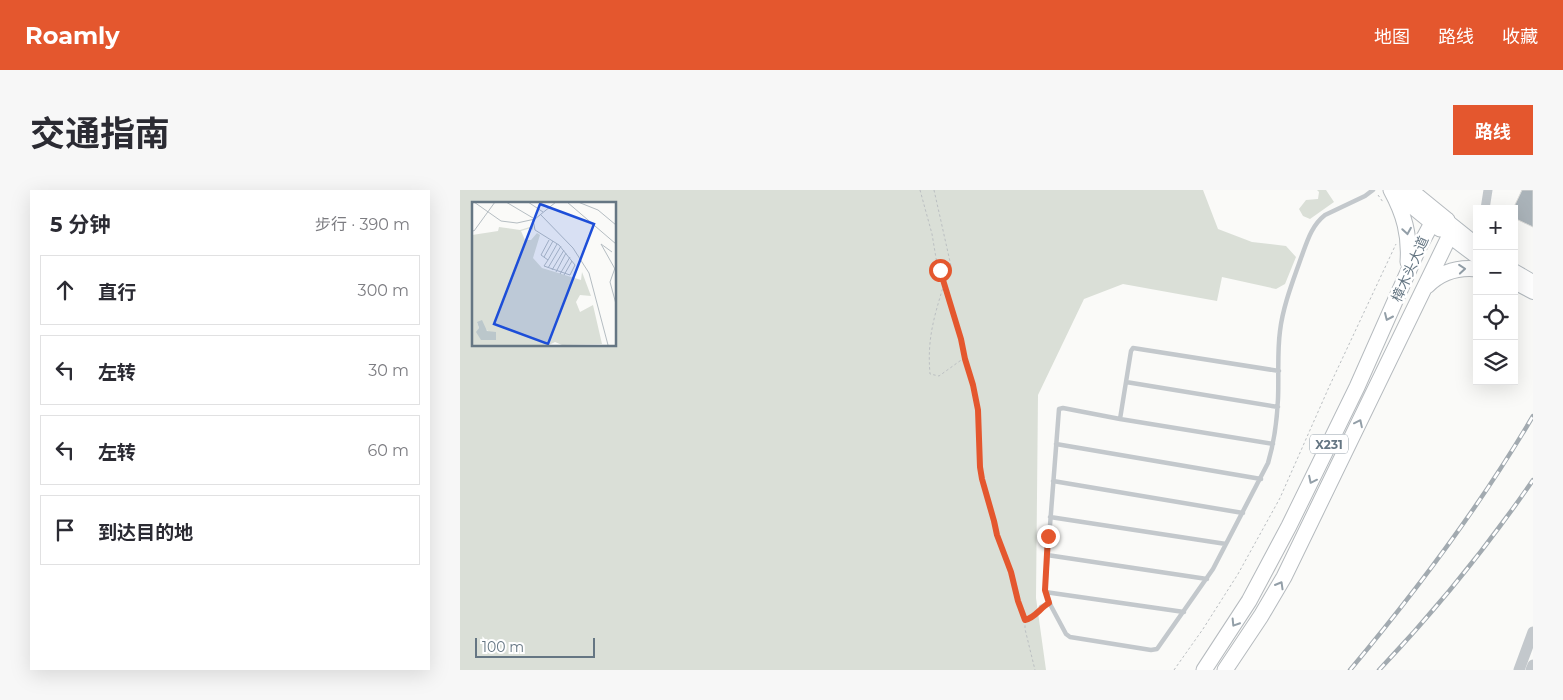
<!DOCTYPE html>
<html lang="zh">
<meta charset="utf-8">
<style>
:root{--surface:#fff;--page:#f7f7f7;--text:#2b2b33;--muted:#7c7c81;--line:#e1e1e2;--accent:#e4572e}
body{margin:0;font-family:Montserrat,"Noto Sans SC",sans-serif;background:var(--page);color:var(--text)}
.controls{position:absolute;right:15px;top:15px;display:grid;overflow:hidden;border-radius:0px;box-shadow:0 5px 20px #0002}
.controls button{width:45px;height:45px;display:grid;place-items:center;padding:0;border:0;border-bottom:1px solid var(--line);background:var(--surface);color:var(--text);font:25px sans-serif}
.scale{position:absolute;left:15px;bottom:12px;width:120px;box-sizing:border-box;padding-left:5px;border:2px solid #657683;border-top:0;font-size:14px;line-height:18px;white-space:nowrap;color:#657683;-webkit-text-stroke:4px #fff;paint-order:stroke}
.stop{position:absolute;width:15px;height:15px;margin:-11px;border:4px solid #e4572e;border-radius:50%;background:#fff}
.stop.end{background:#e4572e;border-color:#fff;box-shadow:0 1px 5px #0008}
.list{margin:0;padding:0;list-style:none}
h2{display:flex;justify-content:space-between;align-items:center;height:65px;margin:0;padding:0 20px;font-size:21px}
h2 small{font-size:16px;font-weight:400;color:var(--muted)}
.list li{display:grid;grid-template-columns:32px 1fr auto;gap:15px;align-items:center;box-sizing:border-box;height:70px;margin:0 10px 10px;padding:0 10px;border:1px solid var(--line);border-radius:0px}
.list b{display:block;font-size:19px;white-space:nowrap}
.list em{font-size:16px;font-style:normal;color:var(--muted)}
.icon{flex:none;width:28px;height:28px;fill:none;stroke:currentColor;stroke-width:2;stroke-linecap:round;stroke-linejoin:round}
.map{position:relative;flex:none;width:1073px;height:480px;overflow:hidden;border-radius:0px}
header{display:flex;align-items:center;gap:30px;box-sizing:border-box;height:70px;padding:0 25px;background:var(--accent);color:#fff}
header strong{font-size:24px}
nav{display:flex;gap:28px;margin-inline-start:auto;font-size:18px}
.intro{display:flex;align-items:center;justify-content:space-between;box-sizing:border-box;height:120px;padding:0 30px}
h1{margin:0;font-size:35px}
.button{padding:12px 22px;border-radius:0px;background:var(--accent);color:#fff;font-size:18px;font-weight:700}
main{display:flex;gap:30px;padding:0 30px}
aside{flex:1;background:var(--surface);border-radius:0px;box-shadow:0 5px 20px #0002}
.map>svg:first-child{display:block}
.green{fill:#dadfd7;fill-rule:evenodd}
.building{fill:#aab3b9;stroke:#dcdcda;filter:url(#shadow)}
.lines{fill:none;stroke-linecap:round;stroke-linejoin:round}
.secondary-casing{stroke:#b3babf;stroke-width:14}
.primary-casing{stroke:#b5babe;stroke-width:17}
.path{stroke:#bbbfc2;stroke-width:1;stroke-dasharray:2.5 2.5;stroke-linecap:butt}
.service{stroke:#c3c8cc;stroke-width:4.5}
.minor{stroke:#c3c8cc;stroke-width:9}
.tertiary{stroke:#c3c8cc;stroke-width:11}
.secondary{stroke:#fff;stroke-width:12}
.primary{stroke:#fff;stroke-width:15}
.rail-casing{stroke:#a2aab0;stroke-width:4.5}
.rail{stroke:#fff;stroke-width:2.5;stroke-dasharray:8;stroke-linecap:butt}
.oneway{stroke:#939fa8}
.route{stroke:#e4572e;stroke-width:6}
.labels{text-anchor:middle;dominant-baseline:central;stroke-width:5;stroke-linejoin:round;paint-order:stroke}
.shield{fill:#fff;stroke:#939fa8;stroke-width:1}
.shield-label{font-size:12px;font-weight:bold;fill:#657683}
.street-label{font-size:14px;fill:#657683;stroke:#fff}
.inset-road{fill:none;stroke:#b5bdc2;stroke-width:1}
.view{fill:#1d4ed8;fill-opacity:0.15;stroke:#1d4ed8;stroke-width:2.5}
.inset-edge{fill:none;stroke:#657683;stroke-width:2.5}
</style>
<header>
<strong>Roamly</strong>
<nav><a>地图</a><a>路线</a><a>收藏</a></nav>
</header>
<div class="intro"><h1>交通指南</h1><a class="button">路线</a></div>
<main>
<aside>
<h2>5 分钟<small>步行 · 390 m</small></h2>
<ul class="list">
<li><svg class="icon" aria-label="ahead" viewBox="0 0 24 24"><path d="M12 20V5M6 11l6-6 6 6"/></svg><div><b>直行</b></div><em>300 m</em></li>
<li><svg class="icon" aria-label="left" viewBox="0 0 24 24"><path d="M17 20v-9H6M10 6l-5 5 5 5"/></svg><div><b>左转</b></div><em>30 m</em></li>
<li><svg class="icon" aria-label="left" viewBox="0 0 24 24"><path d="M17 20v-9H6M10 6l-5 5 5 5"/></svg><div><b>左转</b></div><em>60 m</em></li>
<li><svg class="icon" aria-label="arrive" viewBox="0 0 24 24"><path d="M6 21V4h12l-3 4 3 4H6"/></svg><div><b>到达目的地</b></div></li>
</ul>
</aside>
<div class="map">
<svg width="1073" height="480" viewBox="0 0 1073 480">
<defs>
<filter id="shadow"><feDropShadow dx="2" dy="-2" stdDeviation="0" flood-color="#0004"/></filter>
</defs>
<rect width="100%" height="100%" fill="#fafaf8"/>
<path class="green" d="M 0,0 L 743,0 L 758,39 L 792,52 L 826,56 L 836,67 L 825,94 L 816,99 L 762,87 L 757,111 L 663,94 L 624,109 L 578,205 L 576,408 L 586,480 L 0,480 ZM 14,14 L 155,14 L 155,155 L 14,155 Z
M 857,0 L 866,0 L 874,12 L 850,29 L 843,26 L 839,19 L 846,10 L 858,9 L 859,2 Z"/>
<path class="building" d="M 1062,0 L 1073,0 L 1073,37 L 1054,28 L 1053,19 Z"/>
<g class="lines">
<g class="secondary-casing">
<path id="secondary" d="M 987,30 L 1017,54
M 989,47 L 1017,68
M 1054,80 L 1073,91
M 1054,93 L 1073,103"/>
</g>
<g class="primary-casing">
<path id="primary" d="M 931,0 C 944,24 950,45 948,72
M 950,0 L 987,30
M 936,3 L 980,39
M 967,96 C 981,82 997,77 1017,79
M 744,480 L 789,411 L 829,336 L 897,197 L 959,57 L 972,33 L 987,30
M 765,480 L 801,426 L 824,387 L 989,47 L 987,30"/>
</g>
<path class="path" d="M 460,0 L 472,44 L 477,74 L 501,149 L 505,169 L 513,195 L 519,237 L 520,277 L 522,289 L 537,345 L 551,382 L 558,411 L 565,430 L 565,439 L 575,480
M 474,0 L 491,76 L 488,80 L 480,81
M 918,5 L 923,12
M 484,94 C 474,127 467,149 470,184 L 479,186 L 504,168
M 566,430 L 572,427 L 577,422
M 714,480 L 743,439 L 778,384 L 820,308 L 869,197 L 936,54"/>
<path class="service" d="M 819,181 L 673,158 L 671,161 L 660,229 L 603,218 L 599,219 L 585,400 L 591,416 L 606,444 L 610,447 L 691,460 L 697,459 L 753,379 L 808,273 C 814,253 817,230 818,209 C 819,186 817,163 820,141 C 823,116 833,91 841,68 C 847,52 851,36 865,25 L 905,6 L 913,0
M 666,192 L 818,217
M 660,229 L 813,254
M 596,254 L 801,289
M 593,291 L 783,323
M 590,327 L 766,354
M 587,365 L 747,389
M 585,402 L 724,422
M 581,417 L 589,413"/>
<path class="minor" d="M 1025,19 L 1028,0"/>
<path class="tertiary" d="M 1059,480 L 1073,442
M 1071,480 L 1073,475"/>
<use href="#secondary" class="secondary"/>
<use href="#primary" class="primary"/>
<g class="rail-casing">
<path id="rail" d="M 890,480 C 957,400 1020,316 1073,226
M 919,480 C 975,421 1027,357 1073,290"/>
</g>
<use href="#rail" class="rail"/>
</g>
<defs><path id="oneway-chevron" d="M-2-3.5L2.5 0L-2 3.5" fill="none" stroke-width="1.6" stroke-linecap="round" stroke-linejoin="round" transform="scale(1.25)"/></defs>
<g class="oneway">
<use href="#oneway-chevron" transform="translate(947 41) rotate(81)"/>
<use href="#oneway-chevron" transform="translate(1002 79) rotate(-5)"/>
<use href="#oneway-chevron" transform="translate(928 127) rotate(114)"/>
<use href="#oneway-chevron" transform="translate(899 233) rotate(-64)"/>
<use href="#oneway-chevron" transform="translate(852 290) rotate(116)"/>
<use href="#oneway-chevron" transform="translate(820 395) rotate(-60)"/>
<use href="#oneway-chevron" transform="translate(775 433) rotate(122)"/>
</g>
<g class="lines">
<path class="route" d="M 480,80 L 501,149 L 505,169 L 513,195 L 518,220 L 520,277 L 522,289 L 534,331 L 537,345 L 551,382 L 558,411 L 565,430 C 575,428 580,418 589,413 L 585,400 L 588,346"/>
</g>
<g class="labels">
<rect class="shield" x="850" y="244.5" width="38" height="19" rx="4"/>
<g class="shield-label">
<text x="869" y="254">X231</text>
</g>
<g class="street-label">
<text transform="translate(950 79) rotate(-66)">樟木头大道</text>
</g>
</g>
<g transform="translate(12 12)">
<rect width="144" height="144" fill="#fafaf8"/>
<path d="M 61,24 L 61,28 L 59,26 L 49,29 L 53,38 L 59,38 L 65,31 L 68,33 L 61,56 L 70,66 L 109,78 L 110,70 L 119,94 L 108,93 L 104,100 L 108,110 L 121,103 L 130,142 L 90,143 L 83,140 L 77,143 L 0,143 L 0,33 L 26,29 L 27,25 L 48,28 ZM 5,120 L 17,130 L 19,138 L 5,131 L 7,126 Z" fill="#dadfd7" fill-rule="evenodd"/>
<path d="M 10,118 L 15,129 L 24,130 L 24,138 L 9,138 L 4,130 L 7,126 L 5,120 Z" fill="#bbc7cb"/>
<path class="inset-road" d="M 2,0 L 29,19 L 45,21 L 63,17 L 84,0M 34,0 L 61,16M 56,0 L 71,10M 95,0 L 144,42M 106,0 L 126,8 L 144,23M 68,12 L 101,46 L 117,71 L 136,143M 61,18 L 63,28 L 87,43 L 103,63 L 98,73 L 72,64 L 76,58 L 69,53 L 77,38M 0,28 L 2,29 L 23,0M 140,50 L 129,42 L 143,67M 72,55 L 81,39M 76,58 L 85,42M 76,66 L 89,44M 143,66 L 138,80 L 144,102M 80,68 L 92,48M 84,70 L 94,51M 88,72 L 98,55M 92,73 L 100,59"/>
<path class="view" d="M 68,2 L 122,22 L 76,142 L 22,122 Z"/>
<rect width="144" height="144" class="inset-edge"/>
</g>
</svg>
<div class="controls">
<button>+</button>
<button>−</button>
<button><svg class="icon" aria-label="locate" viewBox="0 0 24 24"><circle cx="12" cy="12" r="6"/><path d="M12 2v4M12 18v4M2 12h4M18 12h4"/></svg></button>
<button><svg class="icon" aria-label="layers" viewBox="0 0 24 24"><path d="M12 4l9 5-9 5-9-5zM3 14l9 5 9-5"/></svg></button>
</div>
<div class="scale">100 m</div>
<div class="stop" style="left:480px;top:80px"></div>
<div class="stop end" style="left:588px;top:346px"></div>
</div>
</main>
